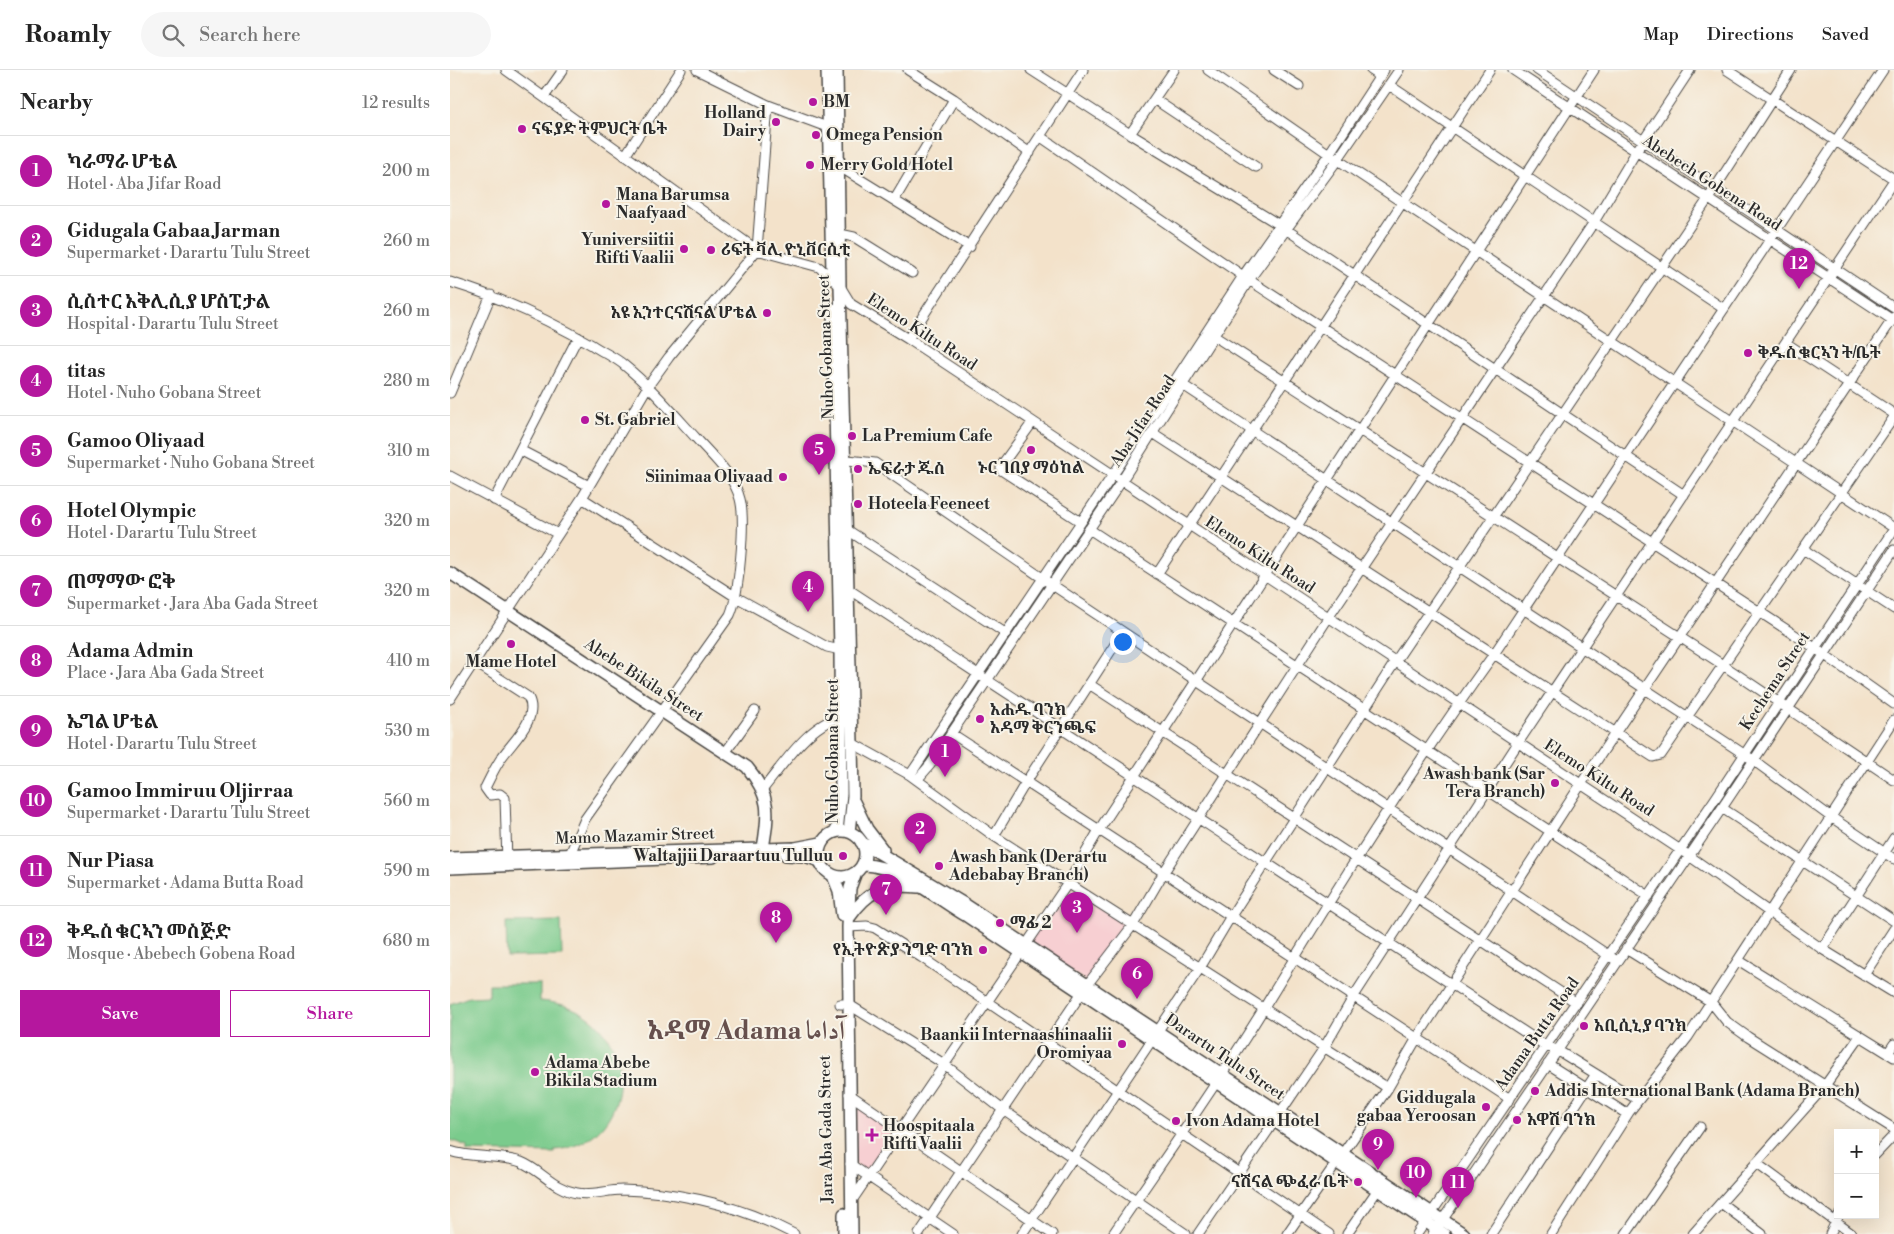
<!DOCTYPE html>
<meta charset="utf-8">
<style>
:root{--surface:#fff;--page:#f6f6f6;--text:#222;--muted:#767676;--line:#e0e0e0;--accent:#b5179e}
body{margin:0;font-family:"Libre Bodoni",Amiri,"Noto Serif Ethiopic",serif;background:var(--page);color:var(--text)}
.controls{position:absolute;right:15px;bottom:15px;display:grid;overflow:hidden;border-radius:0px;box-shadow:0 5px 20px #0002}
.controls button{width:45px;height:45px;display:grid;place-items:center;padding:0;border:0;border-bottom:1px solid var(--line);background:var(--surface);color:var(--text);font:25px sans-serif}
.you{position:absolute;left:672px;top:571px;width:18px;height:18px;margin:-12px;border:4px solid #fff;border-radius:50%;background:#1a73e8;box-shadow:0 0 0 8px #1a73e833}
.badge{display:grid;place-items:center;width:32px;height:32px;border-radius:50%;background:var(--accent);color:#fff;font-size:16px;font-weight:700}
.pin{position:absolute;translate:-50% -41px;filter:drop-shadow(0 1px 2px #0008)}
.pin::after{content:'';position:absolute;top:26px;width:18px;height:15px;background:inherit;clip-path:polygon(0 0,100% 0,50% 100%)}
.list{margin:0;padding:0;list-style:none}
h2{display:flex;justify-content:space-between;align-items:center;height:65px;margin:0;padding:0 20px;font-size:21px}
h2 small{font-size:16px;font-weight:400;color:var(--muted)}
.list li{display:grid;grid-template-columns:32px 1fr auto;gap:15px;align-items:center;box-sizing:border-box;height:70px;padding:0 20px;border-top:1px solid var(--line)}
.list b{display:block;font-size:19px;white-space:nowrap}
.list p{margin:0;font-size:16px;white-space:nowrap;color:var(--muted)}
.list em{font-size:16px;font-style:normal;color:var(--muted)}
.actions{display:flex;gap:10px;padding:15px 20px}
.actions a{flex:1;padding:11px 0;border:1px solid var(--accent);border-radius:0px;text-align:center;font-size:18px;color:var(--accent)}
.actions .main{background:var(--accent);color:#fff}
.icon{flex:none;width:28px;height:28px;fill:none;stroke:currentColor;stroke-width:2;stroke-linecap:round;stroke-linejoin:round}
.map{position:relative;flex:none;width:1444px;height:1164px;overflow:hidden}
header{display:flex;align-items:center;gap:30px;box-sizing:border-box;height:70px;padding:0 25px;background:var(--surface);border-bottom:1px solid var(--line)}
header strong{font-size:24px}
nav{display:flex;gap:28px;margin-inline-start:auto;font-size:18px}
.search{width:350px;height:45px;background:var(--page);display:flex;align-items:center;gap:12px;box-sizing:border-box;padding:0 18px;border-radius:28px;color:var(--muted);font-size:19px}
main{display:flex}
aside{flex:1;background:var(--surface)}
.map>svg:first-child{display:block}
.built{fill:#f7cfd2}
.green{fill:#7acb8c;stroke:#527b5c}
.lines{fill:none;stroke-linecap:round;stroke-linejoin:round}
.minor-casing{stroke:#494643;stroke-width:11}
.major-casing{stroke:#494643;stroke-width:14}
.minor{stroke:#fff;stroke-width:9}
.major{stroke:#fff;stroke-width:11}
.poi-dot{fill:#b5179e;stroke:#f7f3e8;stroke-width:2}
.labels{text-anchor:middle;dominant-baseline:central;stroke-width:4;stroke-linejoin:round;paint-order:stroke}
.poi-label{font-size:16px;font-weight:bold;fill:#2b2b2b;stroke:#f7f3e8;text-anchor:start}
.street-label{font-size:16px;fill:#2b2b2b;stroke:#f7f3e8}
.town-label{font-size:26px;font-weight:bold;fill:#66504d;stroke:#f7f3e8}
</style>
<header>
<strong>Roamly</strong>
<div class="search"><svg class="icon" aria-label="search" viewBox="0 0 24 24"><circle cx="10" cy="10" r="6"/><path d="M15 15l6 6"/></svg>Search here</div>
<nav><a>Map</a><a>Directions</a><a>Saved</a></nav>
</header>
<main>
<aside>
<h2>Nearby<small>12 results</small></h2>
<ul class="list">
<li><span class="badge">1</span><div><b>ካራማራ ሆቴል</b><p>Hotel · Aba Jifar Road</p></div><em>200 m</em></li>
<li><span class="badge">2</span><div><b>Gidugala Gabaa Jarman</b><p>Supermarket · Darartu Tulu Street</p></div><em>260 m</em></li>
<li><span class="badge">3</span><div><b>ሲስተር አቅሊሲያ ሆስፒታል</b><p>Hospital · Darartu Tulu Street</p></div><em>260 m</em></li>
<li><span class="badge">4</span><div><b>titas</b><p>Hotel · Nuho Gobana Street</p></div><em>280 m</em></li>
<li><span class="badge">5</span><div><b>Gamoo Oliyaad</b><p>Supermarket · Nuho Gobana Street</p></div><em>310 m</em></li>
<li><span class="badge">6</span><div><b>Hotel Olympic</b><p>Hotel · Darartu Tulu Street</p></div><em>320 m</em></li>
<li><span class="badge">7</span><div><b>ጠማማው ፎቅ</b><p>Supermarket · Jara Aba Gada Street</p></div><em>320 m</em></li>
<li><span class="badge">8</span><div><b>Adama Admin</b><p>Place · Jara Aba Gada Street</p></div><em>410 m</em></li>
<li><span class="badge">9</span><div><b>ኤግል ሆቴል</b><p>Hotel · Darartu Tulu Street</p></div><em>530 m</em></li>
<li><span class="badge">10</span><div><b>Gamoo Immiruu Oljirraa</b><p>Supermarket · Darartu Tulu Street</p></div><em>560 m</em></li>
<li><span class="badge">11</span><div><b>Nur Piasa</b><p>Supermarket · Adama Butta Road</p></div><em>590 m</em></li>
<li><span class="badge">12</span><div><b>ቅዱስ ቁርኣን መስጅድ</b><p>Mosque · Abebech Gobena Road</p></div><em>680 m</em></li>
</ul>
<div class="actions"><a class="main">Save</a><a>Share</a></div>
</aside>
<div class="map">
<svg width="1444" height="1164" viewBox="0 0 1444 1164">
<rect width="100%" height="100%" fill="#f7f3e8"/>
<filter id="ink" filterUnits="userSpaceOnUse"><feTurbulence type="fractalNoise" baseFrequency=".02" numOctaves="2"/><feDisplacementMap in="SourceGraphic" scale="10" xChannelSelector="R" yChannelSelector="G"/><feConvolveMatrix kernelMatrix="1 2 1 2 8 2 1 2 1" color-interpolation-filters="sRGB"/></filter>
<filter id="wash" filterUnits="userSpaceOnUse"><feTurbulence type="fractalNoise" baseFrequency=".0096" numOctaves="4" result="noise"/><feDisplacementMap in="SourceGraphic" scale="20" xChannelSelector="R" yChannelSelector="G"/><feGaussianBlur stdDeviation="1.12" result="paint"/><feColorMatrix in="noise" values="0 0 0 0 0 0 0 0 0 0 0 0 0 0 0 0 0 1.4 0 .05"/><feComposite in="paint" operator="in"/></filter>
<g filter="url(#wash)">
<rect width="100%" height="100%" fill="#f3e2ca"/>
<path class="built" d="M 616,815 L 674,853 L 637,912 L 579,873 Z
M 402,1029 L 444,1060 L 415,1101 L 403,1092 Z"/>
<path class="green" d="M 111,851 L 112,886 L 57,887 L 56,852 Z
M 39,914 L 90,914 L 90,931 C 195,938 192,1072 105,1080 L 105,1083 L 17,1081 L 17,1076 L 0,1070 L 0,934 L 19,927 L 39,926 Z"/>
</g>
<g filter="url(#ink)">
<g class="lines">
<g class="minor-casing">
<path id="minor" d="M 56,0 L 307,180 L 369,197 L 390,216 L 401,234 L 458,269 L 1235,783 L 1372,879 L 1444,923
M 247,0 L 318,35 L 377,57
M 458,0 L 504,29 L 580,83
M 581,0 L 680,64 L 828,154 L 1234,425
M 758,0 L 879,84 L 1444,458
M 824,0 L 849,16
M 921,0 L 930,6
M 1063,0 L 1444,251
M 1087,0 L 1444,238
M 1277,0 L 1444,109
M 939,15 L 1274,239
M 94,27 L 113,0
M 704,29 L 806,97
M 680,64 L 724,0
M 591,67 L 793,206 L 1365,578 L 1444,634
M 175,86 L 231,0
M 385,94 L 520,177
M 445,129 L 504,29
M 390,164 L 404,167 L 462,203
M 0,212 C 49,227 97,249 142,275 C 152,282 165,287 174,295 C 201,317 223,343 246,368 C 262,386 284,405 290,429 C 296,451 289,525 280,545 L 135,749 L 120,784 L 120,790
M 764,266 L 1273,595 L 1444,710
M 458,269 L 633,0
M 1336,273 L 1444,344
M 733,315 L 1303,690 L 1381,747 L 1444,789
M 0,323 L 41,225
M 582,353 L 551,396 L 551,400 L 631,452
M 703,363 L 1203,687 L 1211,685 L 1444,347
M 70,380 L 139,416
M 389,389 L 425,393 L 601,514 L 1167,891
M 0,406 L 108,464
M 132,428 L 286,527 L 377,577 L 395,581
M 44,430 L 128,267
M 396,459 L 555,563
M 639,459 L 1199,826
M 1353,479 L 1444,539
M 707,504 L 1040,0
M 398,519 L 1096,976 L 1107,980 L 1188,1030
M 24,592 L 78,627 C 90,648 63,671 52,687 C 45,697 40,708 35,718 L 40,725 L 50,724 L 55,728 L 57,792
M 639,614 L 1127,933
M 0,629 L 132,428 L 198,316 L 219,287 L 307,180 L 318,35
M 501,663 L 1060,1029
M 402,673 L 460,705 L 544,766 L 938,1018
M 275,683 L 305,641
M 460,705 L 671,393 L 793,206 L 879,84 L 934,0
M 467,710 L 480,695 L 671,412 L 799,210 L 888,89 L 949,0
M 313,719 C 334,694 361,650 396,646
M 1272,738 L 1444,851
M 544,766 L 576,712 L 673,562
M 398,857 L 417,856 L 425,858 L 471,887 L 879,1164
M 1176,879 L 1261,932 L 1277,952 L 1298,967 L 1444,1059
M 1372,879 L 1444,768
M 1288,890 L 1444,987
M 1414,905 L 1444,859
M 390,934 L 398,934 L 494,994 L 553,1040 L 736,1164
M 1438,983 L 1444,974
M 1098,994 L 1177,1044
M 399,1024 L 602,1164
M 0,1081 C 23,1089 50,1084 71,1092 C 91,1100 103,1119 127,1123 C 141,1126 157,1120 172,1120 C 232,1122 291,1136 344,1164
M 1425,1085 L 1444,1065
M 1306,1093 L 1402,1164
M 400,1094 L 503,1164
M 401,1132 L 618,813 L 649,760 L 1144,0
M 1271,1133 L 1312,1164
M 469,1164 L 637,915 L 683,855 L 714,802 L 878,548 L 1144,152 L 1186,82 L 1240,0
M 572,1164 L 750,898 L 781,846 L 945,592 L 1258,129 L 1341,0
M 663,1164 C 714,1089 767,1015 814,938 C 887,818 962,698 1044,584 L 1433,0
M 748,1164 L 874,978 L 904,926 L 1068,673 L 1444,110
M 837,1164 L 938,1018 L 967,968 L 1131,714 L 1444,247
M 897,1164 L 931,1115
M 967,1164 L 1265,729 L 1444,459
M 983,1164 L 1272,738 L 1444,480
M 1041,1164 L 1146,1004
M 1101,1164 L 1179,1042 L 1238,967 L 1444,650
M 1176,1164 L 1250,1057
M 1243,1164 L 1374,1017 L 1410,966
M 1380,1164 L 1389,1145"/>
</g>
<g class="major-casing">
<path id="major" d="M 377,0 L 382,201
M 387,0 L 390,216 L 402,673 L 403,726 L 399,762
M 383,239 L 390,581 L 391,724 L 387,761
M 0,503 L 297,697 C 321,726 319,743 313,778
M 404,732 L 417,759 L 433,780
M369 784a23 23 0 1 1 46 0a23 23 0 1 1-46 0Z
M 411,772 L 516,835 L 1014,1164
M 336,785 L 355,786 L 370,791
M 0,788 L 345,778 L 371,773
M 412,795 C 444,793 488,829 515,845 L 994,1164
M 0,798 L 263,787
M 383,806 L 389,821 L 392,845
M 399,848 C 418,820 434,814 468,817
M 394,1144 L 394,1164
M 402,1164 L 398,857 L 400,818 L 406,802"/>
</g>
<use href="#minor" class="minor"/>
<use href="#major" class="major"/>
</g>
</g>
<g class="poi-dot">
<circle cx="363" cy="32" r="5"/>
<circle cx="326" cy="52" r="5"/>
<circle cx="72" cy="59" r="5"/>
<circle cx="366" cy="65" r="5"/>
<circle cx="360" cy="95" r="5"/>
<circle cx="156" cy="134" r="5"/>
<circle cx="234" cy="179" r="5"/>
<circle cx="261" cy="180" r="5"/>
<circle cx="317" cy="243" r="5"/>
<circle cx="1298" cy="283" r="5"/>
<circle cx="135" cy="350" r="5"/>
<circle cx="402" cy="366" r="5"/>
<circle cx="581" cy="380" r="5"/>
<circle cx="408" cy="399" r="5"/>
<circle cx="333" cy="407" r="5"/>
<circle cx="408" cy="434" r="5"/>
<circle cx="61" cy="574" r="5"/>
<circle cx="530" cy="649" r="5"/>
<circle cx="1105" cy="713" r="5"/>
<circle cx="393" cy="786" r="5"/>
<circle cx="489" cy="796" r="5"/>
<circle cx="550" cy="853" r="5"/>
<circle cx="533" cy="880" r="5"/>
<circle cx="1134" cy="956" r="5"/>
<circle cx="672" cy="974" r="5"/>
<circle cx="85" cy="1002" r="5"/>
<circle cx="1085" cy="1021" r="5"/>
<circle cx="1036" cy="1037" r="5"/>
<circle cx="1067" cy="1050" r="5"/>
<circle cx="726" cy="1051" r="5"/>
<path d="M419.5 1057.5h5v5h5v5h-5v5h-5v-5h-5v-5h5z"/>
<circle cx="908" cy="1112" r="5"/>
</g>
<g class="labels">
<g class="poi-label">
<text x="373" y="32">BM</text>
<text x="316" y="43" text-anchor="end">Holland<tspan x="316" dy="18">Dairy</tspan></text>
<text x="82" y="59">ናፍያድ ትምህርት ቤት</text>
<text x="376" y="65">Omega Pension</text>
<text x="370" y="95">Merry Gold Hotel</text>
<text x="166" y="125">Mana Barumsa<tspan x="166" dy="18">Naafyaad</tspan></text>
<text x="224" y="170" text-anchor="end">Yuniversiitii<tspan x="224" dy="18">Rifti Vaalii</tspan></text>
<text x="271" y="180">ሪፍት ቫሊ ዮኒቨርሲቲ</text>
<text x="307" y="243" text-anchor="end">አዩ ኢንተርናሽናል ሆቴል</text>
<text x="1308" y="283">ቅዱስ ቁርኣን ት/ቤት</text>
<text x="145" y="350">St. Gabriel</text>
<text x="412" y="366">La Premium Cafe</text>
<text x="581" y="398" text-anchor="middle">ኑር ገበያ ማዕከል</text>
<text x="418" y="399">ኤፍራታ ጁስ</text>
<text x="323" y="407" text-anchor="end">Siinimaa Oliyaad</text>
<text x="418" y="434">Hoteela Feeneet</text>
<text x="61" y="592" text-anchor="middle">Mame Hotel</text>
<text x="540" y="640">አሐዱ ባንክ<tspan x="540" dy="18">አዳማ ቅርንጫፍ</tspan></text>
<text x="1095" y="704" text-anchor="end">Awash bank (Sar<tspan x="1095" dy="18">Tera Branch)</tspan></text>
<text x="383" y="786" text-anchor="end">Waltajjii Daraartuu Tulluu</text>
<text x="499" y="787">Awash bank (Derartu<tspan x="499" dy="18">Adebabay Branch)</tspan></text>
<text x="560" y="853">ማፊ 2</text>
<text x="523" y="880" text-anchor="end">የኢትዮጵያ ንግድ ባንክ</text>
<text x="1144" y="956">አቢሲኒያ ባንክ</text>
<text x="662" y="965" text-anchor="end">Baankii Internaashinaalii<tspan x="662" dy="18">Oromiyaa</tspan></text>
<text x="95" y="993">Adama Abebe<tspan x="95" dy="18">Bikila Stadium</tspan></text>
<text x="1095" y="1021">Addis International Bank (Adama Branch)</text>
<text x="1026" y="1028" text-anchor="end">Giddugala<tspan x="1026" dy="18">gabaa Yeroosan</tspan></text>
<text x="1077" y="1050">አዋሽ ባንክ</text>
<text x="736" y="1051">Ivon Adama Hotel</text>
<text x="433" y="1056">Hoospitaala<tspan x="433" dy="18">Rifti Vaalii</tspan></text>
<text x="898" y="1112" text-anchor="end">ናሽናል ጭፈራ ቤት</text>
</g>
<g class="street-label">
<text transform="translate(1262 113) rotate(33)">Abebech Gobena Road</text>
<text transform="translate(472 262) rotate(33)">Elemo Kiltu Road</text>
<text transform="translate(376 277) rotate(-92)">Nuho Gobana Street</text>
<text transform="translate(693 351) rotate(-57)">Aba Jifar Road</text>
<text transform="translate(810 485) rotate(33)">Elemo Kiltu Road</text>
<text transform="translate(194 610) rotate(33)">Abebe Bikila Street</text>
<text transform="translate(1325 611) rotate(-57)">Kechema Street</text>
<text transform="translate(383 681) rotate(-90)">Nuho Gobana Street</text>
<text transform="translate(1149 708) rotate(33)">Elemo Kiltu Road</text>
<text transform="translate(185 766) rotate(-2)">Mamo Mazamir Street</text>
<text transform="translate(1087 964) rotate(-55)">Adama Butta Road</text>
<text transform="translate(775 987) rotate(34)">Darartu Tulu Street</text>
<text transform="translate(376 1059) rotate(-91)">Jara Aba Gada Street</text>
</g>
<g class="town-label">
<text x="296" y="961">አዳማ Adama آداما</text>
</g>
</g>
</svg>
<div class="controls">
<button>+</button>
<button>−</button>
</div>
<div class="you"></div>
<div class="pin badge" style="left:495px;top:707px">1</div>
<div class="pin badge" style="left:470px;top:784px">2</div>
<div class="pin badge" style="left:627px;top:863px">3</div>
<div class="pin badge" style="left:358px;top:542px">4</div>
<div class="pin badge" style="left:369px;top:405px">5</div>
<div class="pin badge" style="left:687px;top:929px">6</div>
<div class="pin badge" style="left:436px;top:845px">7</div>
<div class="pin badge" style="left:326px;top:873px">8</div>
<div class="pin badge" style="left:928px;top:1100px">9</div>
<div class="pin badge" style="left:966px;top:1128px">10</div>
<div class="pin badge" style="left:1008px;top:1138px">11</div>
<div class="pin badge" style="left:1349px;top:219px">12</div>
</div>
</main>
